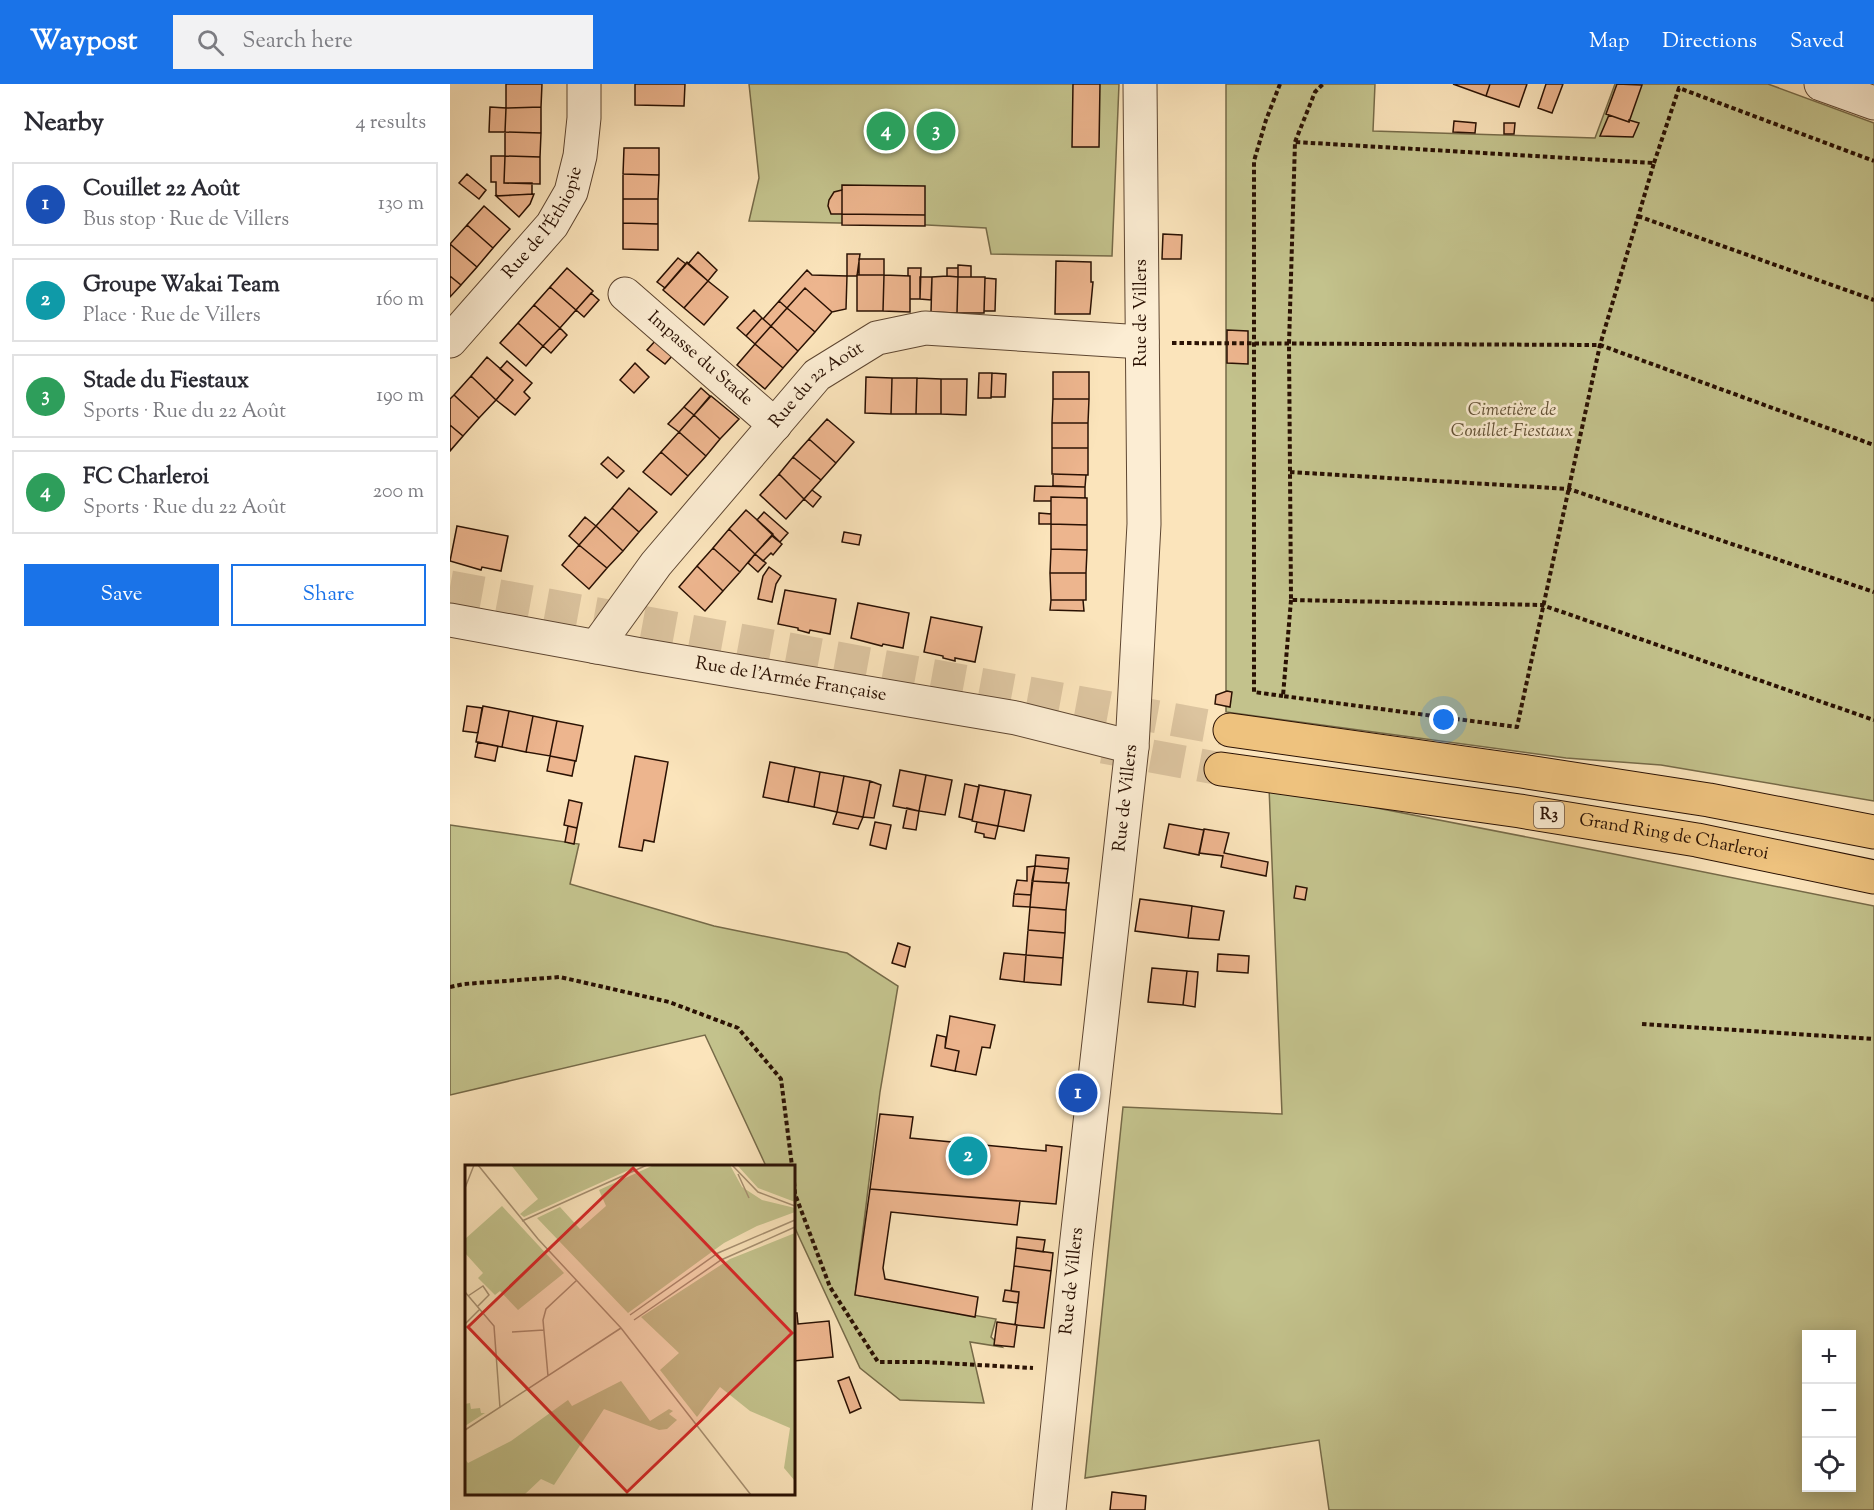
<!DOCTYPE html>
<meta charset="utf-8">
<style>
:root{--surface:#fff;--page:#f2f2f3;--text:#2b2b33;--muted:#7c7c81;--line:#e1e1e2;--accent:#1a73e8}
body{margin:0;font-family:"Sorts Mill Goudy",serif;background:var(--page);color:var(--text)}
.controls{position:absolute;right:18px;bottom:18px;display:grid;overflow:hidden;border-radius:0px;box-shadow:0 3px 15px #0003}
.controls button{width:54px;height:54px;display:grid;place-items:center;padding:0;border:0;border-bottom:2px solid var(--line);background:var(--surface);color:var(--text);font:30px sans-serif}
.you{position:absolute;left:994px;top:636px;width:21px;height:21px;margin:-15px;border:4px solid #fff;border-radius:50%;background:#1a73e8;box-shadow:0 0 0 9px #1a73e833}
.badge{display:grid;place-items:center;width:39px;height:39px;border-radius:50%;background:var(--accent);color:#fff;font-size:20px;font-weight:700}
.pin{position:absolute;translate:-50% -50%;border:3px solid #fff;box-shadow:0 2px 6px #0006}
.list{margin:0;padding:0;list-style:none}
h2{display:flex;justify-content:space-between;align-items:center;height:78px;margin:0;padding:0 24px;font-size:26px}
h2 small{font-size:20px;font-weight:400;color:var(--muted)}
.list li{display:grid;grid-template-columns:39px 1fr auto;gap:18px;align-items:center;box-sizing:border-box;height:84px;margin:0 12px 12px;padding:0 12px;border:2px solid var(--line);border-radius:0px}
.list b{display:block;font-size:22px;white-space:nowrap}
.list p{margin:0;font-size:20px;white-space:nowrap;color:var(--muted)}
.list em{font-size:20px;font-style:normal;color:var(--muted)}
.actions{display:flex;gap:12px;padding:18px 24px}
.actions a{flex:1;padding:14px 0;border:2px solid var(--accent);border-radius:0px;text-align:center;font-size:21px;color:var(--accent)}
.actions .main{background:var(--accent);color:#fff}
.icon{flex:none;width:33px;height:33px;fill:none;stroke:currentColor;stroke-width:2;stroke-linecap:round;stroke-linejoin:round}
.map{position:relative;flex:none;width:1424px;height:1426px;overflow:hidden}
header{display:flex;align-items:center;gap:36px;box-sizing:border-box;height:84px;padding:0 30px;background:var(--accent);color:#fff}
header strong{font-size:28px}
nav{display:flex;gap:33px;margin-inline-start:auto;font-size:21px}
.search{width:420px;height:54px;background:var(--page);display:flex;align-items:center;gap:15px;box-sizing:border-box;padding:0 21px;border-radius:0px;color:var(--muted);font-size:22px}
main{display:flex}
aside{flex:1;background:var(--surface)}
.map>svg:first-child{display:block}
.green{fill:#c3c28c;stroke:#766a48;stroke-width:1.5;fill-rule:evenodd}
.building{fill:#edb58e;stroke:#2a1103;stroke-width:1.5}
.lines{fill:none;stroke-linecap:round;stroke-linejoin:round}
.highway-tunnel{stroke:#dcc49f;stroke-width:33;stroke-dasharray:33 16;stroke-linecap:butt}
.minor-casing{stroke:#5e4631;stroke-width:35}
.highway-casing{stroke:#2a1103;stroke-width:35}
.path{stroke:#2a1103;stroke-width:4;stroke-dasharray:4.5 3;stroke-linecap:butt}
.minor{stroke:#fcedd3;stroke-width:33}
.highway{stroke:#eec27e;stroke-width:33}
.labels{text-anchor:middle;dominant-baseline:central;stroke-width:5;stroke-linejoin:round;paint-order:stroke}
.shield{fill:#fcedd3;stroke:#695341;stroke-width:1.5}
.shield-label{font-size:16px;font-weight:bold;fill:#2a1103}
.street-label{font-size:18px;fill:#2a1103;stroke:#fcedd3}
.park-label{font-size:18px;font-style:italic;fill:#604f33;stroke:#fcedd3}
.inset-road{fill:none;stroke:#a79071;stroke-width:1.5}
.view{fill:#d62828;fill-opacity:0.15;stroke:#d62828;stroke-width:3}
.inset-edge{fill:none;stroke:#2a1103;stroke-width:3}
</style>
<header>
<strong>Waypost</strong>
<div class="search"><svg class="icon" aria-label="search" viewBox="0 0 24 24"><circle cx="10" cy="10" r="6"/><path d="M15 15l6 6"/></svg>Search here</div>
<nav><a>Map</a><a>Directions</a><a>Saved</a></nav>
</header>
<main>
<aside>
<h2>Nearby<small>4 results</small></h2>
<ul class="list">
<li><span class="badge" style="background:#1a4fb4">1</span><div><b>Couillet 22 Août</b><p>Bus stop · Rue de Villers</p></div><em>130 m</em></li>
<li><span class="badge" style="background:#0f9aa8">2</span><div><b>Groupe Wakai Team</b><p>Place · Rue de Villers</p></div><em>160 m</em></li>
<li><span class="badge" style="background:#2e9e5b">3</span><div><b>Stade du Fiestaux</b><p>Sports · Rue du 22 Août</p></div><em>190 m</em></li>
<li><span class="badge" style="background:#2e9e5b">4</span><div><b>FC Charleroi</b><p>Sports · Rue du 22 Août</p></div><em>200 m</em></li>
</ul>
<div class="actions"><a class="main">Save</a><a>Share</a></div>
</aside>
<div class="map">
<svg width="1424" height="1426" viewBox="0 0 1424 1426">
<rect width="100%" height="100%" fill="#fbe4bb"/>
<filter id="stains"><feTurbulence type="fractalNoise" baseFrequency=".00333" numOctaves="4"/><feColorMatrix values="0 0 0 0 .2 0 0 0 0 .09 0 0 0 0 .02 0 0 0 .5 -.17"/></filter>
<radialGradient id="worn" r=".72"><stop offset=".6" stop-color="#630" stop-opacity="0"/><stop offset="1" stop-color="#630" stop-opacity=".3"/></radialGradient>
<path class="green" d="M 299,0 L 669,0 L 662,172 L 541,170 L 536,144 L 477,141 L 299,137 L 309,94 Z
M 776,0 L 925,0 L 923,47 L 1145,54 L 1165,0 L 1318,0 L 1424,39 L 1424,717 L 1211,681 L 1116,674 L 776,628 Z
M 819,703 L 1159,769 L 1424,822 L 1424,1426 L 879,1426 L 869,1356 L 635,1394 L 673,1023 L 832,1030 ZM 1356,1250 L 1402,1250 L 1402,1404 L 1356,1404 Z
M 0,741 L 129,760 L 120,800 L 264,842 L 397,869 L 448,902 L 430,1008 L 405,1211 L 546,1235 L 541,1253 L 552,1263 L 520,1258 L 534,1319 L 450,1316 L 410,1284 L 344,1142 L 344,1082 L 316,1082 L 255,951 L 0,1011 Z"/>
<path class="building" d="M 56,0 L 92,0 L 91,23 L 56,24 Z
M 185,0 L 235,0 L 234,22 L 185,21 Z
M 623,0 L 650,0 L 649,63 L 622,63 Z
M 1003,0 L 1040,0 L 1036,12 Z
M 1040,0 L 1077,0 L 1069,23 L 1036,12 Z
M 1096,0 L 1113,0 L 1102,29 L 1088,24 Z
M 1167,0 L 1192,1 L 1179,38 L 1156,30 Z
M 40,23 L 56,24 L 55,48 L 39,48 Z
M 91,23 L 91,49 L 55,48 L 56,24 Z
M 1159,31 L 1179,38 L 1179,36 L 1189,39 L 1183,53 L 1150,52 Z
M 1004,37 L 1026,39 L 1025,49 L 1003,48 Z
M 1054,39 L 1065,39 L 1064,50 L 1054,50 Z
M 55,48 L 91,49 L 90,73 L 55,72 Z
M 174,64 L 209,64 L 209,91 L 173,90 Z
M 41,72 L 55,72 L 54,99 L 82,99 L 82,110 L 48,112 L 46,111 L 46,98 L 41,98 Z
M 55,72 L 90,73 L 90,100 L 54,99 Z
M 17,90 L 36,106 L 29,115 L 9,99 Z
M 173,90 L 209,91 L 208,115 L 173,115 Z
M 392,101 L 475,102 L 475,131 L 392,130 Z
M 392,106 L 392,130 L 381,130 L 378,122 L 379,116 L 384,108 Z
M 84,110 L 80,120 L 69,133 L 46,112 Z
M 173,115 L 208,115 L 208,140 L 173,139 Z
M 34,122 L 60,145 L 43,164 L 17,141 Z
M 392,130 L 475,131 L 475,142 L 392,141 Z
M 173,139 L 208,140 L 208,166 L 173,165 Z
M 17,141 L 43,164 L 27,183 L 0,160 Z
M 713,150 L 732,151 L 731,175 L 712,175 Z
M 0,160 L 27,183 L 11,201 L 0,192 Z
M 248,168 L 267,186 L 258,197 L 238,180 Z
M 397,170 L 410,170 L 407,192 L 397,192 Z
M 228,174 L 236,180 L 215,204 L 207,198 Z
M 409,175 L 434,175 L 434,191 L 409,191 Z
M 606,177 L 641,178 L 641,198 L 643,198 L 640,230 L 605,230 Z
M 237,178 L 258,197 L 234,224 L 213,206 Z
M 508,181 L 521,182 L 521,193 L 508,193 Z
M 117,184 L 143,207 L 126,226 L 100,203 Z
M 458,184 L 471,184 L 470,215 L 460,215 L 460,192 L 458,192 Z
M 497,184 L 508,184 L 508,193 L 497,192 Z
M 357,186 L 362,191 L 397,192 L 396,225 L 382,228 L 355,204 L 337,224 L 329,217 Z
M 407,191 L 434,191 L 433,227 L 407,227 Z
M 434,191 L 460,192 L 460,228 L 433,227 Z
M 0,192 L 11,201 L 0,213 Z
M 497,192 L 508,193 L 507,229 L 481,228 L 482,193 Z
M 470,193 L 482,193 L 481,216 L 470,215 Z
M 508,193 L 535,193 L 534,229 L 507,229 Z
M 535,194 L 546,195 L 545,227 L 534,227 Z
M 258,197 L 278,213 L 254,241 L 234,224 Z
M 100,203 L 126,226 L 110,244 L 84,221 Z
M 355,204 L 382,228 L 365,248 L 337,224 Z
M 141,209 L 149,216 L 134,233 L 126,226 Z
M 329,217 L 337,224 L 321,242 L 313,235 Z
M 84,221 L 110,244 L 93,262 L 68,239 Z
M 337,224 L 365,248 L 348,267 L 321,242 Z
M 304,226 L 312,234 L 296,252 L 287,244 Z
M 312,234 L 321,242 L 305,260 L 296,252 Z
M 68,239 L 93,262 L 76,282 L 50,259 Z
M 321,242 L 348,267 L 333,284 L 305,260 Z
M 110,244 L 117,251 L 101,269 L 93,262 Z
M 777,246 L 798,247 L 798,280 L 777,279 Z
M 206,256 L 223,271 L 215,280 L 197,266 Z
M 305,260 L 333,284 L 315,305 L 287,281 Z
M 37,273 L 63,296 L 46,316 L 21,292 Z
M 57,277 L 82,299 L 74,308 L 80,314 L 65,331 L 46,316 L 63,296 L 50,285 Z
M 185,279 L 199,293 L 184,309 L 170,296 Z
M 603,288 L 639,288 L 639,315 L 603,315 Z
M 529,289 L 542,289 L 541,314 L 528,314 Z
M 542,289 L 556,290 L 555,313 L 541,313 Z
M 21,292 L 46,316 L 29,334 L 4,311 Z
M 416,293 L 442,294 L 441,330 L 415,329 Z
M 442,294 L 467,294 L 466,330 L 441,330 Z
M 467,294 L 491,295 L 491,330 L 466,330 Z
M 491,295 L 517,295 L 516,331 L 491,330 Z
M 251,304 L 260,312 L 244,331 L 234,323 Z
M 4,311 L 29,334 L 13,352 L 0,341 L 0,315 Z
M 261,312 L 289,335 L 270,355 L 244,331 Z
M 603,315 L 639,315 L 638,339 L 602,339 Z
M 234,323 L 244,331 L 229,348 L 218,340 Z
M 244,331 L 270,355 L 256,372 L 229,348 Z
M 377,335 L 404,358 L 386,379 L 359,355 Z
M 602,339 L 638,339 L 638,364 L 602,364 Z
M 0,341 L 13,352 L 0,367 Z
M 229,348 L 256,372 L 238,392 L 211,368 Z
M 359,355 L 386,379 L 371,396 L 343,373 Z
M 602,364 L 638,364 L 638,391 L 602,390 Z
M 211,368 L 238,392 L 221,411 L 193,388 Z
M 158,373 L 174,387 L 167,394 L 151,380 Z
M 343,373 L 371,396 L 354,415 L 329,390 Z
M 329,390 L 354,415 L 336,435 L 310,411 Z
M 603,390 L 636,391 L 635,403 L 603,402 Z
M 585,402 L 635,403 L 635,414 L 601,413 L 601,417 L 584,417 Z
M 179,404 L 207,428 L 189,448 L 162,424 Z
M 362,406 L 371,413 L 363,423 L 354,415 Z
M 601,413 L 637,414 L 637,441 L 601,440 Z
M 162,424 L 189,448 L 173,467 L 146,442 Z
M 296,426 L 323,450 L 305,470 L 279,445 Z
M 314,428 L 338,449 L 330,458 L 307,436 Z
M 589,429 L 601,430 L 601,440 L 589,440 Z
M 135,433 L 146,442 L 129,461 L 119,452 Z
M 601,440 L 637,441 L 637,466 L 601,465 Z
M 7,442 L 58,452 L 51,487 L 32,483 L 31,486 L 0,477 Z
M 146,442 L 173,467 L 157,484 L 129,461 Z
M 279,445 L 305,470 L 290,488 L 263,464 Z
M 394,448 L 411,451 L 409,461 L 392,458 Z
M 322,452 L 332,460 L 323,471 L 321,469 L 313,477 L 305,470 Z
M 129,461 L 157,484 L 139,505 L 112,481 Z
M 263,464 L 290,488 L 273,507 L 247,482 Z
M 601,465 L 637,466 L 636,489 L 600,489 Z
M 305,470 L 316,479 L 308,488 L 298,479 Z
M 247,482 L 273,507 L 255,527 L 229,503 Z
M 319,483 L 331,492 L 326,500 L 322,518 L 308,515 L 313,492 Z
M 600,489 L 636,489 L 636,516 L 601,516 Z
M 335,506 L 386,515 L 380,550 L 360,546 L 359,549 L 348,546 L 348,544 L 328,540 Z
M 601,516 L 633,516 L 634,527 L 600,526 Z
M 408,519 L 459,529 L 453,564 L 433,560 L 432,562 L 401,554 Z
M 481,533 L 532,543 L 525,578 L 505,574 L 505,577 L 493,574 L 493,572 L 474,568 Z
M 777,607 L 782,608 L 780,623 L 765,620 L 766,611 Z
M 17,622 L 32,624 L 28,649 L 13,647 Z
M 33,622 L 59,627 L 52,663 L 26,658 Z
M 59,627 L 83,632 L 76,668 L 52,663 Z
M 83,632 L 107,637 L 100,672 L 76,668 Z
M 107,637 L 133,642 L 126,677 L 100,672 Z
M 28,658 L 48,662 L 45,677 L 25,673 Z
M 100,672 L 125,677 L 122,692 L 97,687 Z
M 185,672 L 218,678 L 204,758 L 194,756 L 192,767 L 169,763 Z
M 320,678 L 345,683 L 338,718 L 313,713 Z
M 345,683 L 370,688 L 364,723 L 338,718 Z
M 450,686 L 476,691 L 469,727 L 443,722 Z
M 370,688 L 394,692 L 387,728 L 364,723 Z
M 476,691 L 502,696 L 495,731 L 469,727 Z
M 394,692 L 420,697 L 413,733 L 387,728 Z
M 420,697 L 431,701 L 424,734 L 413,733 Z
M 515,700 L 529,703 L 522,736 L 509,733 Z
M 529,701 L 555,706 L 548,742 L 522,737 Z
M 555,706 L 581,711 L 574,747 L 548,742 Z
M 119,716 L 132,719 L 127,744 L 114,741 Z
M 457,724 L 469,727 L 466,746 L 453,744 Z
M 387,728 L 413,733 L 408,745 L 383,740 Z
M 425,738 L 441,741 L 436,765 L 420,761 Z
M 527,738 L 548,742 L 545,755 L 534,753 L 534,750 L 525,748 Z
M 719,740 L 754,746 L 749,771 L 714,764 Z
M 118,742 L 127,744 L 124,760 L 115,758 Z
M 754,745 L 779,749 L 774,769 L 818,778 L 816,792 L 771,783 L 773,772 L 749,769 Z
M 586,771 L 619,774 L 618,785 L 585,782 Z
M 585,782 L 618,785 L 616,799 L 582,797 Z
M 585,782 L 581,811 L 564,810 L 567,796 L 577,797 L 577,783 Z
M 582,797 L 619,799 L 616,826 L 580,823 Z
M 846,802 L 857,804 L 855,816 L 844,814 Z
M 564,810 L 581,811 L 580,823 L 563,822 Z
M 690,815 L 742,822 L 738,854 L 685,847 Z
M 742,822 L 774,827 L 769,856 L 738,854 Z
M 580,823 L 616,826 L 615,849 L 578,846 Z
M 578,846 L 615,849 L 613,874 L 576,871 Z
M 448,859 L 460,863 L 455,883 L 442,879 Z
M 554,869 L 576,871 L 574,898 L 550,895 Z
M 768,870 L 799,872 L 798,889 L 767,887 Z
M 576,871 L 613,874 L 611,901 L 574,898 Z
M 702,884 L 737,887 L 733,921 L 698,918 Z
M 737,887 L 748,888 L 745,923 L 733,921 Z
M 500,932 L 545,941 L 540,964 L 532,963 L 526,991 L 505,987 L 509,967 L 495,964 Z
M 487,951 L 496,953 L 495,964 L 509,967 L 505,987 L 481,982 Z
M 430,1030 L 463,1033 L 460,1054 L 596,1067 L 596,1061 L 612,1063 L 606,1120 L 420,1105 Z
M 420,1105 L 570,1117 L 567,1141 L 441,1128 L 433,1184 L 435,1195 L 528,1213 L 525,1233 L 405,1211 Z
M 567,1153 L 595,1156 L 593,1168 L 566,1164 Z
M 566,1164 L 603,1169 L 601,1187 L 564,1182 Z
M 564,1182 L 601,1187 L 594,1244 L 565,1241 L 569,1208 L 561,1207 Z
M 555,1206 L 569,1208 L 568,1219 L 553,1217 Z
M 344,1229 L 347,1229 L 348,1240 L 379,1237 L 383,1273 L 344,1277 Z
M 547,1238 L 567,1241 L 564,1263 L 544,1261 Z
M 399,1293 L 411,1324 L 400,1329 L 388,1297 Z
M 662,1408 L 696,1412 L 695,1426 L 660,1426 Z"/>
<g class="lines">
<path class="highway-tunnel" d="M 0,503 L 780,646
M 653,663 L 771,685"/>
<g class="minor-casing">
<g id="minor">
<path d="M 1371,0 L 1424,19"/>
<path id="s1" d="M 175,210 L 325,341"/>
<path id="s2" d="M 0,257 L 102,141 L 121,108 L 130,72 L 134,34 L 134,0"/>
<path id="s3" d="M 0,536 L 191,571 L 566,634 L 682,663"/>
<path id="s4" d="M 146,563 L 206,480 L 367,291 L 427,254 L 475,244 L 692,258"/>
<path id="s5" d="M 599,1426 L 626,1164 L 682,663 L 694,440 L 690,0"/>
</g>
</g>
<g class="highway-casing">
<g id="highway">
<path d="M 780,646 L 1071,687 L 1259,716 L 1424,748"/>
<path id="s6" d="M 771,685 L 1070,727 L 1247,756 L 1424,793"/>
</g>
</g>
<path class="path" d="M 830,0 L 816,36 L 804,77 L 804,608 L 833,612
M 845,58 L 865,8 L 873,0
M 1204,79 L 1229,4 L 1424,77
M 1188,132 L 1424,216
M 722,259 L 1150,261 L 1424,361
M 840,388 L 1119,405 L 1424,508
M 841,516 L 833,612 L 1067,643 L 1150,261 L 1204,79 L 845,58 L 839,260 L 841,516 L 1092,521 L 1424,636
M 0,903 L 14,900 L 110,893 L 219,918 L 288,944 L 331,995 L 342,1082
M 1192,940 L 1424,955
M 344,1098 L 345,1110 L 380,1203 L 428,1278 L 475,1278 L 583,1284"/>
<use href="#minor" class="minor"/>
<use href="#highway" class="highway"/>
</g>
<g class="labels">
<rect class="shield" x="1084" y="718" width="30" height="26" rx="4.5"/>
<g class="shield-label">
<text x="1099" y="731">R3</text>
</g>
<g class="street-label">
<text stroke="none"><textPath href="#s2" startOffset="152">Rue de l'Éthiopie</textPath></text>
<text transform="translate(692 229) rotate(-90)">Rue de Villers</text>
<text stroke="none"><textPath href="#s1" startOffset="99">Impasse du Stade</textPath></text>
<text stroke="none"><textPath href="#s4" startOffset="344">Rue du 22 Août</textPath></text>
<text stroke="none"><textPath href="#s3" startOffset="346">Rue de l'Armée Française</textPath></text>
<text stroke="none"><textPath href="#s5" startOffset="716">Rue de Villers</textPath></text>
<text stroke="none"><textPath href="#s6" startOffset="458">Grand Ring de Charleroi</textPath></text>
<text stroke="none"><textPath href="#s5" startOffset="230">Rue de Villers</textPath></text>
</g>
<g class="park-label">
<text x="1062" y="327">Cimetière de<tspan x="1062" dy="21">Couillet-Fiestaux</tspan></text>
</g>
</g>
<g transform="translate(15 1081)">
<rect width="330" height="330" fill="#fbe4bb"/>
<path d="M 46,0 L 175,0 L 59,52 L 55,49 L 73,34 ZM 189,0 L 265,0 L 277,22 L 297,35 L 330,43 L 330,47 L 292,61 L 259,78 L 163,148 L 72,53 L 95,42 L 115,64 L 141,41 L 134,25 ZM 272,0 L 330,0 L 330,37 L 293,23 ZM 37,41 L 99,108 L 53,145 L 35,126 L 30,130 L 13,113 L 18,108 L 0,88 L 0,74 ZM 330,68 L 330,316 L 319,303 L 325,263 L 285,246 L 255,222 L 232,252 L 195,205 L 214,188 L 176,152 L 265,94 ZM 156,216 L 185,256 L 204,244 L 208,246 L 204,249 L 212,255 L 202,264 L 194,265 L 139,244 L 89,320 L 76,314 L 59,330 L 0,330 L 0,294 L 3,298 L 46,276 L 103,235 L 107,241 ZM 5,238 L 6,244 L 15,243 L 16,248 L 20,248 L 0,261 L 0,239 Z" fill="#c3c28c"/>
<path class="inset-road" d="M 13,0 L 73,74 L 156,163 L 286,330M 267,0 L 293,27 L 330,41M 273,9 L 284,33M 0,23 L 9,0M 57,56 L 182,0M 0,127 L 29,161 L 35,243M 3,131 L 18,121 L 24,130 L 13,141M 165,150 L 253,88 L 330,55M 169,155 L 256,95 L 330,62M 0,159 L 15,144M 47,167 L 79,165M 83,211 L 78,155 L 81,144 L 112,115M 0,265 L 156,163"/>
<path class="view" d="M 168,3 L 327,168 L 162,327 L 3,162 Z"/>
<rect width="330" height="330" class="inset-edge"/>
</g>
<rect width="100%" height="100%" filter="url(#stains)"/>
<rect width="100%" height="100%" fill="url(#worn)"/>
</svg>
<div class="controls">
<button>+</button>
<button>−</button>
<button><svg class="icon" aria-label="locate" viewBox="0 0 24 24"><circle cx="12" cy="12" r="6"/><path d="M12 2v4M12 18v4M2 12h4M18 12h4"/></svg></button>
</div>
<div class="you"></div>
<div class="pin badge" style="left:628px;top:1009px;background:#1a4fb4">1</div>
<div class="pin badge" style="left:518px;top:1072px;background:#0f9aa8">2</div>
<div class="pin badge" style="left:486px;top:47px;background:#2e9e5b">3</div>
<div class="pin badge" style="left:436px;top:47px;background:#2e9e5b">4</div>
</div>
</main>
